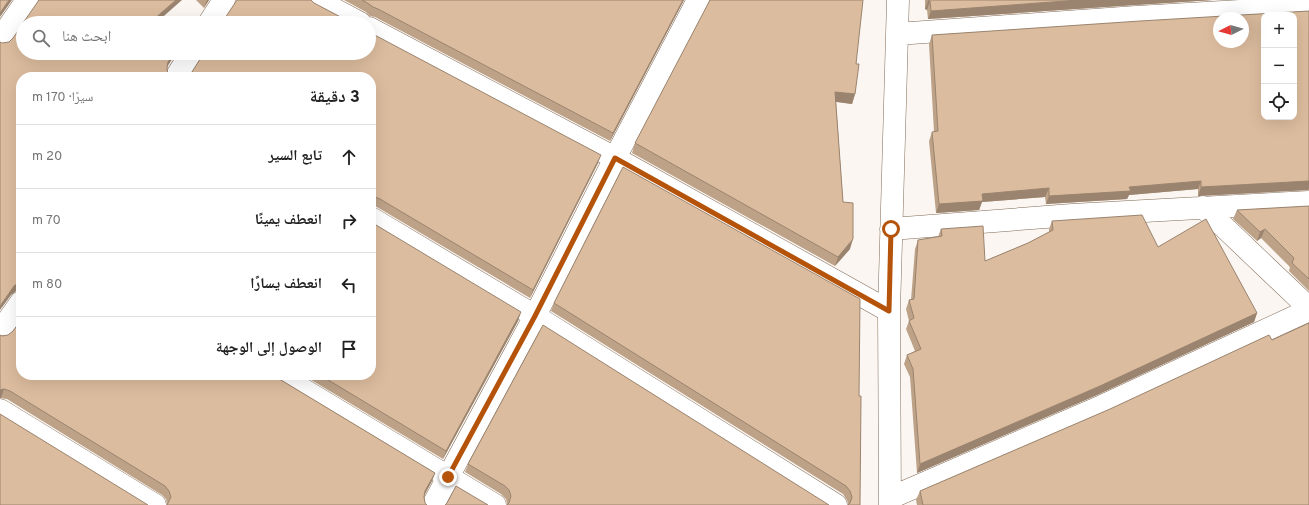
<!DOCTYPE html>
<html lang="ar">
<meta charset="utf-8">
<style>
:root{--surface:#fff;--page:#f2f2f2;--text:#222;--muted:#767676;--line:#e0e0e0}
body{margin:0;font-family:Overpass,"Noto Naskh Arabic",sans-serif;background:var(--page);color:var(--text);direction:rtl}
.controls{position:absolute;right:12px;top:12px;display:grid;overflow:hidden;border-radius:8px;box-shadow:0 4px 16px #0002}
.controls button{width:36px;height:36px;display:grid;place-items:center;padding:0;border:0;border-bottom:1px solid var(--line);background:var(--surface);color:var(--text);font:20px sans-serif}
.compass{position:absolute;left:1213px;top:12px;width:36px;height:36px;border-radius:50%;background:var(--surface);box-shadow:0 4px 16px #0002;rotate:264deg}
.stop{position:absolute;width:12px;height:12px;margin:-9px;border:3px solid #b45309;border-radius:50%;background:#fff}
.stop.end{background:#b45309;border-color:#fff;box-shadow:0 1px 4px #0008}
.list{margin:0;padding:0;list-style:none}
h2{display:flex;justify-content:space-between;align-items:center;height:52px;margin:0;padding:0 16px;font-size:17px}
h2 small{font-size:13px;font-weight:400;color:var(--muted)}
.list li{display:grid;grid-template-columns:26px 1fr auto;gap:12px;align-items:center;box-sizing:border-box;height:64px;padding:0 16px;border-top:1px solid var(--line)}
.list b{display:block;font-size:15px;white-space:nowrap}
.list em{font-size:13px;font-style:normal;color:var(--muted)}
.icon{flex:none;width:22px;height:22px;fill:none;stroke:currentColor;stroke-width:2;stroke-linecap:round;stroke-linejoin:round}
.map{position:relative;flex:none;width:1309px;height:505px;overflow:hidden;direction:ltr}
.search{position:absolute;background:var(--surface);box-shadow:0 4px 16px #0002;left:16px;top:16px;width:360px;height:44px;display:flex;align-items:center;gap:10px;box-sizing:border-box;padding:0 14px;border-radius:22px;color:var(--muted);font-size:15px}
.panel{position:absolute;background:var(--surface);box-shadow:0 4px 16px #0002;left:16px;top:72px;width:360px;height:308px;border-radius:16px;direction:rtl}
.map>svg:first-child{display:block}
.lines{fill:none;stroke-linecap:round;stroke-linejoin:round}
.minor-casing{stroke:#816b57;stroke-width:23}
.minor{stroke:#fff;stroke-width:22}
.wall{fill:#bda288}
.shaded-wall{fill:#9a846f}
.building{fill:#dcbc9e;stroke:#9a846f;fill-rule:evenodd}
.route{stroke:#b45309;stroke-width:5}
</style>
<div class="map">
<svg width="1309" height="505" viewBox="0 0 1309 505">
<rect width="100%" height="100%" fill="#fbf6f2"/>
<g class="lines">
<g class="minor-casing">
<path id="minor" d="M 317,0 L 360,23
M 209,23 L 224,0
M 369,28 L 615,158 L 889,311
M 897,34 L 1136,17 L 1309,7
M 0,39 L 27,0
M 176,77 L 191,53
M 1203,207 L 1309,308
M 371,218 L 535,316 L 836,505
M 891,229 L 1072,215 L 1309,202
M 0,332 L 21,302
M 279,375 L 495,505
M 0,410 L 155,505
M 890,498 L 1102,406 L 1309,310
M 433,505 L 535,316 L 615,158 L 698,0
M 890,505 L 889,311 L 898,0"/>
</g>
<use href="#minor" class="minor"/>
</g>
<path class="wall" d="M 196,0 L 209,0 L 204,8 Z
M 344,0 L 684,0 L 610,141 L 375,17 L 370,16 L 366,12 Z
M 925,0 L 1213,0 L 1135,5 L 928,19 L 927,10 L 925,9 Z
M 1309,11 L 1309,190 L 1198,196 L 1198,189 L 1129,195 L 1127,199 L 1046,204 L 1045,197 L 982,202 L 979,210 L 936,213 L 929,141 L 932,132 L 934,132 L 929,44 L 932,35 Z
M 856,64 L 855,94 L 852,104 L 836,102 L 843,202 L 850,249 L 835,266 L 632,153 L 635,143 Z
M 371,77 L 598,163 L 530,298 L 377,207 L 371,206 Z
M 1309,206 L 1309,291 L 1289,271 L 1290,267 L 1261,238 L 1257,241 L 1233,219 L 1237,210 Z
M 1052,221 L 1158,247 L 1257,313 L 1254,322 L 1097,395 L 917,473 L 910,377 L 904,364 L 907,355 L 915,351 L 906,329 L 909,321 L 906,309 L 909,300 L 911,300 L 915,249 L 918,240 L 938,237 L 941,229 L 985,261 L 1028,243 L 1049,232 L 1049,229 Z
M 554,303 L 859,396 L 860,505 L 848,504 L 847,500 L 843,494 L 551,311 Z
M 518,321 L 443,459 L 303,375 L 371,375 Z
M 0,335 L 276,377 L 435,473 L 432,481 L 424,496 L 425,503 L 167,504 L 166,499 L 162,495 L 7,399 L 0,398 Z
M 1272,340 L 1309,505 L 917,505 L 916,500 L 920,491 Z
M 468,464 L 829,505 L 507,504 L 506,499 L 501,494 L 465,472 Z"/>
<path class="shaded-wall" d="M 9,0 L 12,0 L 0,17 L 0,13 Z
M 176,0 L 182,0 L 156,23 L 154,19 Z
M 207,0 L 209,0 L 204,8 Z
M 683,0 L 684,0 L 610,141 L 613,133 Z
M 1079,0 L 1213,0 L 1135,5 L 928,19 L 931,11 Z
M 928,1 L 930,1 L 927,10 L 925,9 Z
M 174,53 L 176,53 L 165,70 L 168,62 Z
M 835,92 L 855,94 L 852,104 L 831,101 Z
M 601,155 L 598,163 L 530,298 L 533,290 Z
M 1201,181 L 1198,189 L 1129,195 L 1127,199 L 1046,204 L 1049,196 L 1129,187 Z
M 1309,181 L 1309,188 L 1308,190 L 1198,196 L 1201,187 Z
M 1049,188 L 1045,197 L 982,202 L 979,210 L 936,213 L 939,204 L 982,194 Z
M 375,197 L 372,206 L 371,206 L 371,198 Z
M 1265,229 L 1261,238 L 1257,241 L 1260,232 Z
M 853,239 L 850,249 L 835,266 L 838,257 Z
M 19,282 L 21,282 L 21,290 L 16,291 L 11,295 L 0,310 L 0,306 L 14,286 Z
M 521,312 L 518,321 L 443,459 L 446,451 Z
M 1257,313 L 1254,322 L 1097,395 L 917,473 L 920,464 Z
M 4,389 L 1,398 L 0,398 L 0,390 Z
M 435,473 L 432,481 L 422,499 L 425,491 Z"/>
<path class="building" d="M 0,0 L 9,0 L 0,13 Z
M 39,0 L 176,0 L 154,19 L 159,23 L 23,23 Z
M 237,0 L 311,0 L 314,3 L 352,23 L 221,23 L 223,21 Z
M 362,0 L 683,0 L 613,133 L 378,9 L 373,7 L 369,4 Z
M 710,0 L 863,0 L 856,64 L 859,64 L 855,94 L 835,92 L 843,202 L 853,203 L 853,239 L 838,257 L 635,143 Z
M 928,0 L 1079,0 L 931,11 L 930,1 L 928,1 Z
M 1309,11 L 1309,181 L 1201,187 L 1201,181 L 1129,187 L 1131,191 L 1049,196 L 1049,188 L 982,194 L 983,201 L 939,204 L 932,132 L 938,131 L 932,35 L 1140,21 ZM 1264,15 L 1294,15 L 1294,117 L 1264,117 ZM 1219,18 L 1243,18 L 1243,42 L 1219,42 Z
M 23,24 L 23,53 L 174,53 L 168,62 L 167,68 L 168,75 L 170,77 L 21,77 L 21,282 L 19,282 L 14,286 L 0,306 L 0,42 L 2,43 L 9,42 L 13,38 Z
M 369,32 L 601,155 L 533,290 L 380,199 L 375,197 L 371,198 L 371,77 L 188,77 L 190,75 L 204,53 L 369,53 Z
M 623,167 L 860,299 L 859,396 L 861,396 L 860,505 L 848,505 L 850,503 L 852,497 L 850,491 L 846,486 L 554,303 Z
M 1309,206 L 1309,279 L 1292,263 L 1294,258 L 1265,229 L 1260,232 L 1237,210 Z
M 1142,215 L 1158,247 L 1206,219 L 1257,313 L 1100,386 L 920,464 L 913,369 L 907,355 L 921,349 L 909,321 L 914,318 L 909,300 L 914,299 L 918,240 L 942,236 L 941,229 L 983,226 L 985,261 L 1028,243 L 1053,230 L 1052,221 Z
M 371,222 L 521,312 L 446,451 L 320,375 L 371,375 Z
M 21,320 L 21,375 L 273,375 L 276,377 L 435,473 L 425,491 L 424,497 L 425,503 L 427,505 L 167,505 L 171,497 L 169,491 L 165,486 L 10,391 L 4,389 L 0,390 L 0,335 L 2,336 L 8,335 L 13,331 Z
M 1309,323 L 1309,505 L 923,505 L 920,491 L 1110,409 L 1269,335 L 1272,340 Z
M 543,325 L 829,505 L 507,505 L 509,503 L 511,496 L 509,490 L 505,486 L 468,464 Z
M 0,414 L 148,505 L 0,505 Z
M 456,486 L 488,505 L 445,505 L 447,503 Z"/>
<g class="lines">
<path class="route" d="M 448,477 L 535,316 L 615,158 L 889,311 L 891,229"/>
</g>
</svg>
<div class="controls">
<button>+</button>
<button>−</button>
<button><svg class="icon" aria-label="locate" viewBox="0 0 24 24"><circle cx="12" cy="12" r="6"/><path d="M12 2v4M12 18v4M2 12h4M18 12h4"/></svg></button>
</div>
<svg class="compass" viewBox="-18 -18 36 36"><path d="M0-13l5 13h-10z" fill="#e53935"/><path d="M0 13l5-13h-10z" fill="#767676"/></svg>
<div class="stop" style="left:891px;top:229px"></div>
<div class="stop end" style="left:448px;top:477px"></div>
<div class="search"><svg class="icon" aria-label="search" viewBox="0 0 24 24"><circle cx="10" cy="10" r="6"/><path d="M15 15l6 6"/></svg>ابحث هنا</div>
<section class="panel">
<h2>3 دقيقة<small>سيرًا · 170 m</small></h2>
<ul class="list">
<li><svg class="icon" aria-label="ahead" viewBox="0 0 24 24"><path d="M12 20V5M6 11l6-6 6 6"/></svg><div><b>تابع السير</b></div><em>20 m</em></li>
<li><svg class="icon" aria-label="right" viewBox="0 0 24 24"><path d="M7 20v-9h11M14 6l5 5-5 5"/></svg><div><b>انعطف يمينًا</b></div><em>70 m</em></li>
<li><svg class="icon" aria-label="left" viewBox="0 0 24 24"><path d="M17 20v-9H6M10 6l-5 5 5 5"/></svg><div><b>انعطف يسارًا</b></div><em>80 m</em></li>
<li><svg class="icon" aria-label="arrive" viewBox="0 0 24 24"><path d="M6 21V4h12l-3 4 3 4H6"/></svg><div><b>الوصول إلى الوجهة</b></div></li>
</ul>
</section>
</div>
